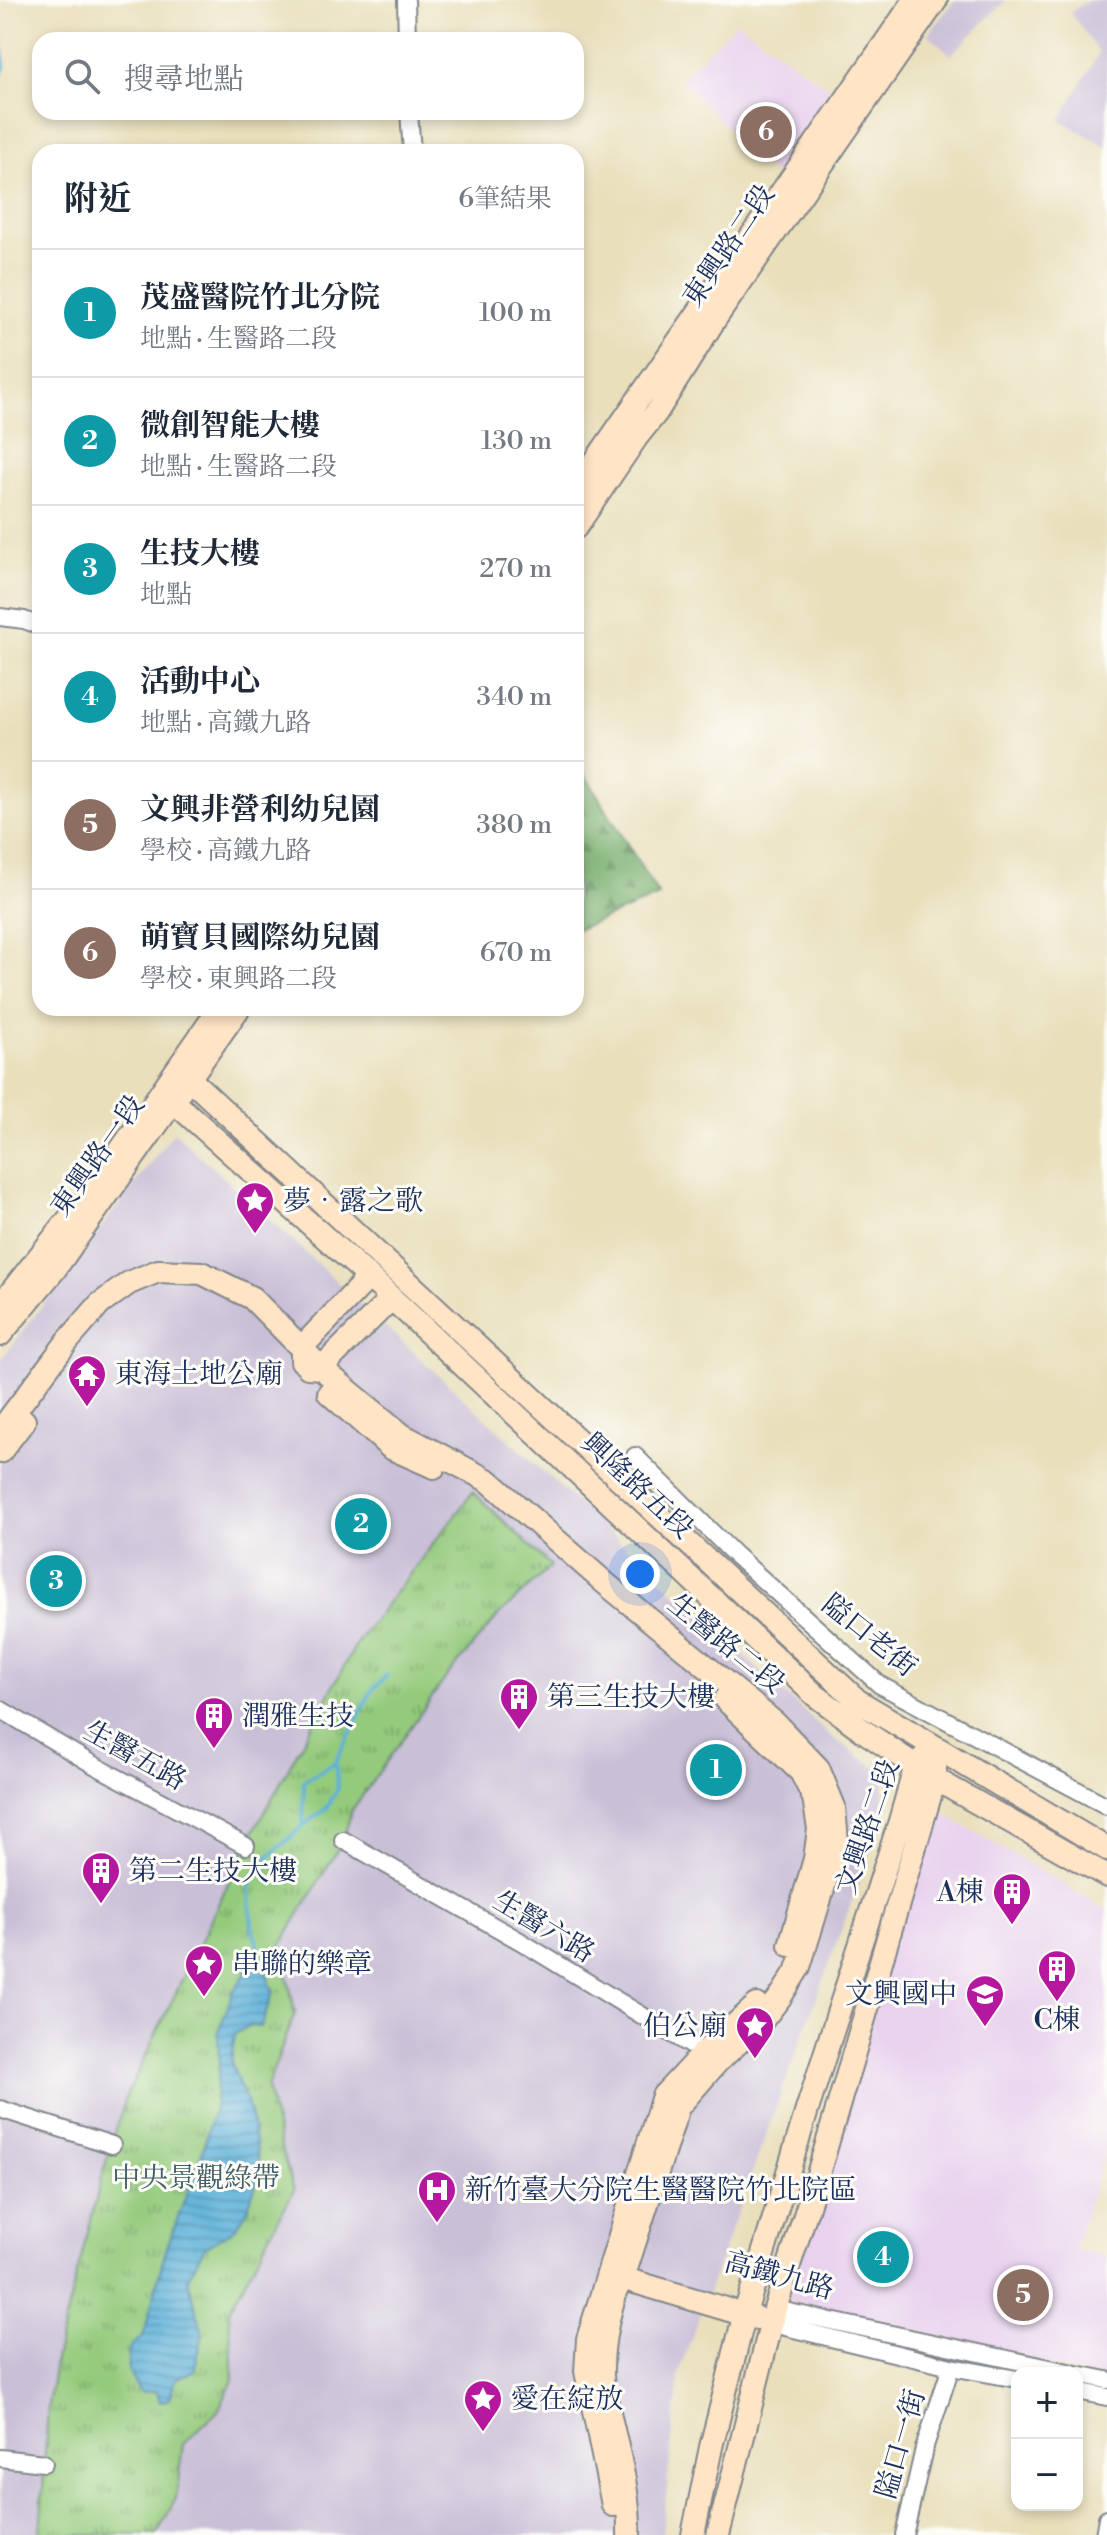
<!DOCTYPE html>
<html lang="zh-TW">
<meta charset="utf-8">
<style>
:root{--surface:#fff;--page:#f6f6f7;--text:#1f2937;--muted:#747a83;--line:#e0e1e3;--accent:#db2777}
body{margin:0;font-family:"Libre Bodoni","Noto Serif TC",serif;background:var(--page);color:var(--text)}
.controls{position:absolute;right:24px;bottom:24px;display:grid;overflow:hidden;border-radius:16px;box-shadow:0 4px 12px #0003}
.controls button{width:72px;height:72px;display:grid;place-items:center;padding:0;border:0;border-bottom:2px solid var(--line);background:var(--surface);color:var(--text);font:40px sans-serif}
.you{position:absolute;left:640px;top:1574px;width:28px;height:28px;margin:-20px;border:6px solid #fff;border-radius:50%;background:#1a73e8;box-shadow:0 0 0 12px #1a73e833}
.badge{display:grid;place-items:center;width:52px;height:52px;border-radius:50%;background:var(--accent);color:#fff;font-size:26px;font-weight:700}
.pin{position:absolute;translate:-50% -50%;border:4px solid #fff;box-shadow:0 2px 8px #0006}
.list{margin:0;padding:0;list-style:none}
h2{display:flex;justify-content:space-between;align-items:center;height:104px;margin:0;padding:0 32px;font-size:34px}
h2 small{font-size:26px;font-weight:400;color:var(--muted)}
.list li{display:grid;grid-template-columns:52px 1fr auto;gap:24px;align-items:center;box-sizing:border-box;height:128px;padding:0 32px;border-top:2px solid var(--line)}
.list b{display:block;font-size:30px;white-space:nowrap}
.list p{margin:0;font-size:26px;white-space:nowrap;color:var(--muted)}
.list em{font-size:26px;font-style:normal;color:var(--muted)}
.icon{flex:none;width:44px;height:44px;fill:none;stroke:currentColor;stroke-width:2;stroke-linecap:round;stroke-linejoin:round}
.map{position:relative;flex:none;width:1107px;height:2535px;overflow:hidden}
.search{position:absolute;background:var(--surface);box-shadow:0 4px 12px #0003;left:32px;top:32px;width:552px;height:88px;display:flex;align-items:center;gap:20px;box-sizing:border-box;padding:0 28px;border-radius:24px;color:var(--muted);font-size:30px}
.panel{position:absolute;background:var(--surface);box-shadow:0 4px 12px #0003;left:32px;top:144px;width:552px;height:872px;border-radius:24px}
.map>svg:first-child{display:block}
.built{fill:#e8d2ee}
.industrial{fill:#c9bfd7}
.grass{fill:url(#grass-tufts);stroke:#587c6d;stroke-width:2}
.forest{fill:url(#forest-firs);stroke:#496e65;stroke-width:2}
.water{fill:url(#water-rules);stroke:#3c709b;stroke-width:2}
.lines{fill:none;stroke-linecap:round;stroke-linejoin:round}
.stream{stroke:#5cb0d8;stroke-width:4}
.street-casing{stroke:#82878c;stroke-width:20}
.secondary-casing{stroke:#82878c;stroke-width:26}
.street{stroke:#fff;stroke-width:16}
.secondary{stroke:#ffe4c6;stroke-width:22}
.labels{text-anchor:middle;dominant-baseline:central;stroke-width:6;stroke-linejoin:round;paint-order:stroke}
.street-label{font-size:28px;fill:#1b2f5e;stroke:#fdfcf7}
.poi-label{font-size:28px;fill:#1b2f5e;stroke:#fdfcf7;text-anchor:start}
.park-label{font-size:28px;fill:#3f5e67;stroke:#fdfcf7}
</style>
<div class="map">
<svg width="1107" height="2535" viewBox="0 0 1107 2535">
<defs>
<pattern id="grass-tufts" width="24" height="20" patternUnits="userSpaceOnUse" patternTransform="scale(2)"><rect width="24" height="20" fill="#94ca7c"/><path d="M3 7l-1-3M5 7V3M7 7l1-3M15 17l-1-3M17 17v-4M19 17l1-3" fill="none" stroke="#78a469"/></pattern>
<pattern id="forest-firs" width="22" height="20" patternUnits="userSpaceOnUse" patternTransform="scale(2)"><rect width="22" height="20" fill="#77ae6c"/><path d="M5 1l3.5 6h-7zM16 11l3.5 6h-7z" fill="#618e5c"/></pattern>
<pattern id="water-rules" width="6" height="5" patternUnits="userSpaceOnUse" patternTransform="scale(2)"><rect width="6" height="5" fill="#5cb0d8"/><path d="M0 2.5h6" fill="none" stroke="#4b90b2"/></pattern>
</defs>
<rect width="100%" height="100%" fill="#fdfcf7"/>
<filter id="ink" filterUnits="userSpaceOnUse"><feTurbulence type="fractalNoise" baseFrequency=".0125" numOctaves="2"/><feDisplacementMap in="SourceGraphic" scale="16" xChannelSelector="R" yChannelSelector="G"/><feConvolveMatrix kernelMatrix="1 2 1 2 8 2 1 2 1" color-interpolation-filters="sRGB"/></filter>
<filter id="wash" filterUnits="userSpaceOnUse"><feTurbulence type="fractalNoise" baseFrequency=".006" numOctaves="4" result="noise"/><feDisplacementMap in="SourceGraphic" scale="32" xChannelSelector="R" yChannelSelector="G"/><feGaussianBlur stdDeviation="1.8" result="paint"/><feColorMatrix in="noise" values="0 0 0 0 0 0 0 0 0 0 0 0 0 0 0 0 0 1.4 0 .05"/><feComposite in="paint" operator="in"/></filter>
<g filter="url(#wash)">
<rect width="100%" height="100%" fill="#e9dfbb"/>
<path class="built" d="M 737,22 L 830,89 L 774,174 L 680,80 Z
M 932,1807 L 1107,1910 L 1107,2147 L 1074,2249 L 1107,2257 L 1107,2381 L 929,2333 L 780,2299 Z"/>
<path class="industrial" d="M 955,0 L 1006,0 L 951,55 L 928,34 Z
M 1089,0 L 1107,0 L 1107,147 L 1060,120 L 1099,53 L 1070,12 Z
M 174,1132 L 832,1737 L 882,1772 L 885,1811 L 680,2369 L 662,2535 L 0,2535 L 0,1361 Z"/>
<path class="grass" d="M 473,1492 L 551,1566 L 498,1616 L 447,1676 L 352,1810 L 343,1840 L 281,1945 L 295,2013 L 267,2087 L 281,2148 L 294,2190 L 229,2311 L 233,2380 L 218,2411 L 183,2444 L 176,2498 L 157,2535 L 40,2535 L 48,2406 L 56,2355 L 104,2169 L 126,2097 L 246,1846 L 358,1641 Z"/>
<path class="forest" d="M 576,760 L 659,896 L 576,930 Z"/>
<path class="water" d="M 260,1953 L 273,1992 L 261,2027 L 249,2026 L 235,2034 L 231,2062 L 250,2112 L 260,2171 L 247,2211 L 237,2227 L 204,2248 L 188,2278 L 203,2334 L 194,2371 L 175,2379 L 170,2399 L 160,2402 L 157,2391 L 141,2392 C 128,2377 126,2364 130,2346 L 143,2337 L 165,2252 L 200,2159 L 214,2109 L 219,2065 L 218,2034 L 233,1992 Z"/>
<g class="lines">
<path class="stream" d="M 0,27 L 4,67 L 0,77
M 303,1826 L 304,1781 L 335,1763
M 260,1953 L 252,1926 L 249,1889 L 260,1864 L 303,1826 L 327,1808 L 338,1788 L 335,1763 L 371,1692 L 387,1675"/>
</g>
</g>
<g filter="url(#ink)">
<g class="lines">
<g class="street-casing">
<path id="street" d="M 406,0 L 407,40
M 409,112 L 412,152
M 0,617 L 24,620 L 40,626
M 635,1456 L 734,1554 L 880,1685 L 1107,1806
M 0,1709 L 92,1764 L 246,1846
M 343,1840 L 520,1941 L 710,2057
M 0,2109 L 112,2145
M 775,2309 L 1073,2373
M 773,2324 L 951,2367 L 1017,2379
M 1077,2374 L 1107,2380
M 1077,2391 L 1107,2397
M 0,2458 L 44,2463
M 904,2535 L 924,2449 L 951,2367
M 1104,2535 L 1107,2518"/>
</g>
<g class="secondary-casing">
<path id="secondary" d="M 576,489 L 915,0
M 576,527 L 636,438 L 656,413 L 715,319 L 936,0
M 178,1068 L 858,1701 L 1107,1849
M 162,1091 L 369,1277 L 815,1695 L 865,1732 L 935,1779 L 1107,1876
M 0,1306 L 99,1181 L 220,1008
M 0,1335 L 55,1269 L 239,1008
M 302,1361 L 302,1347 L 369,1277
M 308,1367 L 321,1368 L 391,1299
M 329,1393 L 391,1448 L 434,1467
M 0,1431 L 67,1342 L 100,1304 L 129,1283 L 158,1271 L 202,1273 L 252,1298 L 321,1368 L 402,1435 L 489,1481 L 605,1583 L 775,1723 L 818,1768 L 834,1807 L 837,1843 L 799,1967 L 781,1996 L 761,2022 L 718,2061 L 678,2107 L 627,2266 C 611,2297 601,2340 602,2375 C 602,2387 607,2400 609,2412 C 618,2453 630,2493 629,2535
M 0,1452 L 24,1421
M 725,1699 L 801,1772 L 814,1798 L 819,1829 L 815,1859 L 790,1945
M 608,2274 L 756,2318
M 613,2505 L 586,2371 L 588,2339 L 663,2096 L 703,2053 L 757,2005
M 693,2535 L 711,2447 L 745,2313 L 807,2110 L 900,1821 L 916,1765 L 926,1755
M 718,2535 L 775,2309 L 816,2181 L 935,1779 L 935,1767"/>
</g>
<use href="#street" class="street"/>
<use href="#secondary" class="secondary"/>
</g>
</g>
<defs>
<g id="sight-pin" transform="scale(2)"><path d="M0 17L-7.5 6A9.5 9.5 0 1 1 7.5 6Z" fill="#b5179e" stroke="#fdfcf7"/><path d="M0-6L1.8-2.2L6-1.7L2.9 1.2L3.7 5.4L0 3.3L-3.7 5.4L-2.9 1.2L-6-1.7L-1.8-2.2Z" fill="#fff"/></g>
<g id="temple-pin" transform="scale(2)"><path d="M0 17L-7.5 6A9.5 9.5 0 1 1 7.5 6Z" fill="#b5179e" stroke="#fdfcf7"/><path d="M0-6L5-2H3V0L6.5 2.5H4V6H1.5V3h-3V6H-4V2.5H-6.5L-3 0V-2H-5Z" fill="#fff"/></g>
<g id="building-pin" transform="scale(2)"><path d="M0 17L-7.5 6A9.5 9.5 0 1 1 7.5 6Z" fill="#b5179e" stroke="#fdfcf7"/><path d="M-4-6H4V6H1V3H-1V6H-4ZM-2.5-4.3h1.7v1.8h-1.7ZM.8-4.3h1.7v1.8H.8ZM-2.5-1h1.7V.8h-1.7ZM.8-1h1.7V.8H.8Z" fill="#fff"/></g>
<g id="school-pin" transform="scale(2)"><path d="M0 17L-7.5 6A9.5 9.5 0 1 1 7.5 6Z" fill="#b5179e" stroke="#fdfcf7"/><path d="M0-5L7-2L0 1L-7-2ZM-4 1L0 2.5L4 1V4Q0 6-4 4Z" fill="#fff"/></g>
<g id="hospital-pin" transform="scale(2)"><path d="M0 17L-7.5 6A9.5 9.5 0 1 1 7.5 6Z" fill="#b5179e" stroke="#fdfcf7"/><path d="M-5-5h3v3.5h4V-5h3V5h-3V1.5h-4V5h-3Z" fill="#fff"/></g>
</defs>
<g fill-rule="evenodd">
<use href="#sight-pin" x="255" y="1201"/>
<use href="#temple-pin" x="87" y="1374"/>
<use href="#building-pin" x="519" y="1697"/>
<use href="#building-pin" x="214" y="1716"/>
<use href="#building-pin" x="101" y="1871"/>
<use href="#building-pin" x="1012" y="1892"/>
<use href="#sight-pin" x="204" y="1964"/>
<use href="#building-pin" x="1057" y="1969"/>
<use href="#school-pin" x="985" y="1994"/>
<use href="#sight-pin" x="755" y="2026"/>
<use href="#hospital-pin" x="437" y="2190"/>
<use href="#sight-pin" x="483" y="2399"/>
</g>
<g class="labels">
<g class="street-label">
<text transform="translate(729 246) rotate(-56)">東興路二段</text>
<text transform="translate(98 1156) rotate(-55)">東興路一段</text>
<text transform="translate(637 1486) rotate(43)">興隆路五段</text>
<text transform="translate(869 1636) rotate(39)">隘口老街</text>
<text transform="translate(726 1644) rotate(39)">生醫路二段</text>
<text transform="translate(135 1756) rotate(29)">生醫五路</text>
<text transform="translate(868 1827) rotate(-71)">文興路二段</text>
<text transform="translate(544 1927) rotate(31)">生醫六路</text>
<text transform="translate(779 2276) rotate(15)">高鐵九路</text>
<text transform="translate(901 2444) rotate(-74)">隘口一街</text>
</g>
<g class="poi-label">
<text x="283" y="1201">夢．露之歌</text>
<text x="115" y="1374">東海土地公廟</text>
<text x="547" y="1697">第三生技大樓</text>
<text x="242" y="1716">潤雅生技</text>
<text x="129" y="1871">第二生技大樓</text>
<text x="984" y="1892" text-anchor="end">A棟</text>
<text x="232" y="1964">串聯的樂章</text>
<text x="957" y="1994" text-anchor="end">文興國中</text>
<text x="1057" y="2020" text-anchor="middle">C棟</text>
<text x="727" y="2026" text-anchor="end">伯公廟</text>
<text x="465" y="2190">新竹臺大分院生醫醫院竹北院區</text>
<text x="511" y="2399">愛在綻放</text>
</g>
<g class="park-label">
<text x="196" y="2178">中央景觀綠帶</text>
</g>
</g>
</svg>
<div class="controls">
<button>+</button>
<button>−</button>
</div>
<div class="you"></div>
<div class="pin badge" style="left:716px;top:1770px;background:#0f9aa8">1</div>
<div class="pin badge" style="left:361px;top:1524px;background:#0f9aa8">2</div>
<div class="pin badge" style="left:56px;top:1581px;background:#0f9aa8">3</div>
<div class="pin badge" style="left:883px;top:2257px;background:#0f9aa8">4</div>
<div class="pin badge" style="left:1023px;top:2295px;background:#8d6e63">5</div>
<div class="pin badge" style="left:766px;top:132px;background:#8d6e63">6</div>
<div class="search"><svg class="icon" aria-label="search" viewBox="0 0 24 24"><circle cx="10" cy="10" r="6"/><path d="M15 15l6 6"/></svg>搜尋地點</div>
<section class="panel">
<h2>附近<small>6筆結果</small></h2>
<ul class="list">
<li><span class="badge" style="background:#0f9aa8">1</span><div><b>茂盛醫院竹北分院</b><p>地點 · 生醫路二段</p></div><em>100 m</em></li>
<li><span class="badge" style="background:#0f9aa8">2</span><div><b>微創智能大樓</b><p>地點 · 生醫路二段</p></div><em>130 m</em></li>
<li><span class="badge" style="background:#0f9aa8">3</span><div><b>生技大樓</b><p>地點</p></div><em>270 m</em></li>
<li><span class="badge" style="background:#0f9aa8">4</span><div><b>活動中心</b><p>地點 · 高鐵九路</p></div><em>340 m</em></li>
<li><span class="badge" style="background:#8d6e63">5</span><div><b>文興非營利幼兒園</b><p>學校 · 高鐵九路</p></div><em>380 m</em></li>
<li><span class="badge" style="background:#8d6e63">6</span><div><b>萌寶貝國際幼兒園</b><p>學校 · 東興路二段</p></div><em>670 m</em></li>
</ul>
</section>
</div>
